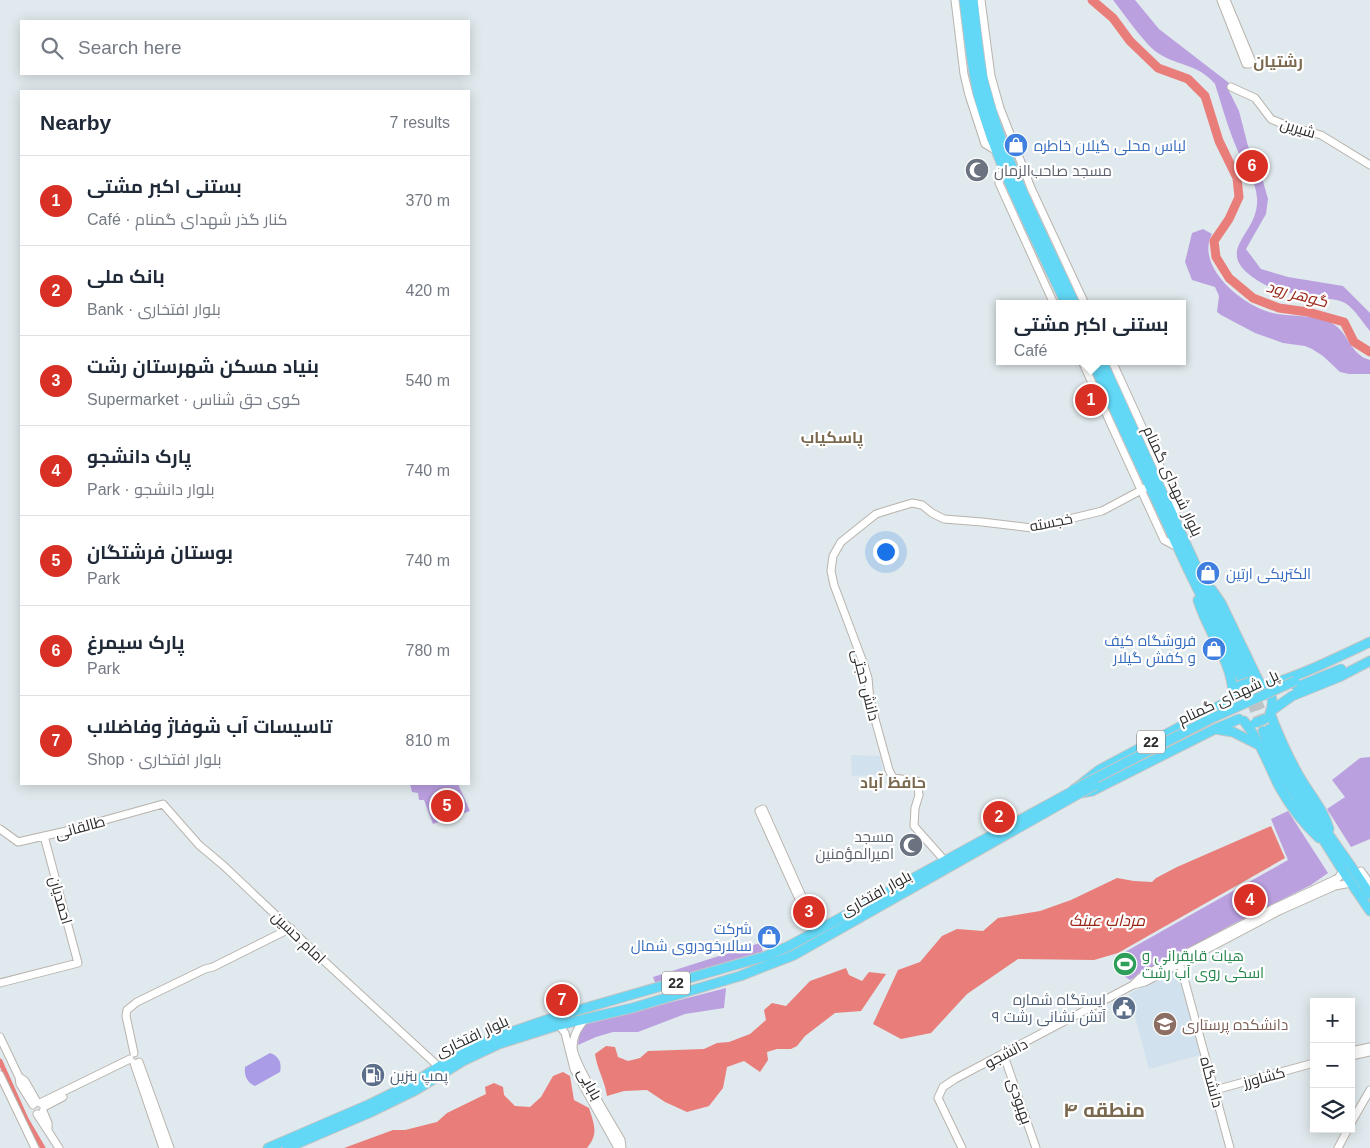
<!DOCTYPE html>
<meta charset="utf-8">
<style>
:root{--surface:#fff;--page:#f2f2f3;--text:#1f2937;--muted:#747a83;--line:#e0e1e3;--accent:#d93025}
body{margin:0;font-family:Arial,Cairo,sans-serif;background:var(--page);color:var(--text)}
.controls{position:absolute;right:15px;bottom:15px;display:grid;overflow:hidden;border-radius:0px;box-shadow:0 2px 12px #0003}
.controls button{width:45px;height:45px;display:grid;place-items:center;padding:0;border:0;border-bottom:1px solid var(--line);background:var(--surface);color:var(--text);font:25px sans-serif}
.you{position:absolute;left:885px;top:551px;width:18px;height:18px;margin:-12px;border:4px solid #fff;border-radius:50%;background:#1a73e8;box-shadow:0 0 0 8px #1a73e833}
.badge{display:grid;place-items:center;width:32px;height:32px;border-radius:50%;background:var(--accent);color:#fff;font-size:16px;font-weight:700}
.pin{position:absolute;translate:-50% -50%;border:2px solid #fff;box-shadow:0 1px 5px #0006}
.popup{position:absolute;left:996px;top:300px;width:190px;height:65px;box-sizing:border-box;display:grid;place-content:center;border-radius:0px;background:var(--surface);filter:drop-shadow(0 1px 4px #0005);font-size:16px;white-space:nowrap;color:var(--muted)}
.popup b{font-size:19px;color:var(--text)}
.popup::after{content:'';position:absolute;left:50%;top:100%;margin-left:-10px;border:10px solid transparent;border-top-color:var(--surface)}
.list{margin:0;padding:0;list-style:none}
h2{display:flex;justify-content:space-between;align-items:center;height:65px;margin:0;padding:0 20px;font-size:21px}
h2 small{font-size:16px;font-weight:400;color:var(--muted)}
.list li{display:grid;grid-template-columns:32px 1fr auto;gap:15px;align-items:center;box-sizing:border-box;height:90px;padding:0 20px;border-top:1px solid var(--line)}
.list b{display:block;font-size:19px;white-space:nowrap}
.list p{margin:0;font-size:16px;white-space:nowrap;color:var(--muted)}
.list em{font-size:16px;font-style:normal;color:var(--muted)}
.icon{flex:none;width:28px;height:28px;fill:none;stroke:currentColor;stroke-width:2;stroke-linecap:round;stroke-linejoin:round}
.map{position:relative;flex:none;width:1370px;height:1148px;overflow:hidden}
.search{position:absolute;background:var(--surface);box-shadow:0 2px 12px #0003;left:20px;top:20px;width:450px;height:55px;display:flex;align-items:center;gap:12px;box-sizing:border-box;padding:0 18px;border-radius:0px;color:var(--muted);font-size:19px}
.panel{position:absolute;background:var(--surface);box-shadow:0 2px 12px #0003;left:20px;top:90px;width:450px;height:695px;border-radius:0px}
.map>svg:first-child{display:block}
.education{fill:#d1e1ed}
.green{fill:#bba0e0}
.pitch{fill:#aa9ce7}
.water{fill:#e97d79}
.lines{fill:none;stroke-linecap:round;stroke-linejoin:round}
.canal{stroke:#e97d79;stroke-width:5}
.river{stroke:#e97d79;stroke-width:9}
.highway-tunnel{stroke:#bcc3c6;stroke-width:9;stroke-dasharray:9 4.5;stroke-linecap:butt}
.secondary-casing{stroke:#b8b3ac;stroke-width:9}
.highway-casing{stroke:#c4c4c4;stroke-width:11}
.secondary{stroke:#fff;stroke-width:7}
.highway{stroke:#62d8f6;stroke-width:9}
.highway-bridge-casing{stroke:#c4c4c4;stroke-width:11;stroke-linecap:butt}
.highway-bridge{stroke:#62d8f6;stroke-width:9}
.labels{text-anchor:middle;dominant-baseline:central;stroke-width:4.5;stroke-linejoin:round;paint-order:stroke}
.shield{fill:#fff;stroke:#6b6b6b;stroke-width:1}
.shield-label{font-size:14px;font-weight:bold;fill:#2c2c2c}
.street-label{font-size:15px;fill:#2c2c2c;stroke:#fff}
.shop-label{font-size:15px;fill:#366cbe;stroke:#fff;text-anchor:start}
.worship-label{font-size:15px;fill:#5b616d;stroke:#fff;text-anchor:start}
.leisure-label{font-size:15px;fill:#27864d;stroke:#fff;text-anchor:start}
.service-label{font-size:15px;fill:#4e5e75;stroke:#fff;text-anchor:end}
.education-label{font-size:15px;fill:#785e54;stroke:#fff;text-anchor:start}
.neighbourhood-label{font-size:16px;font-weight:bold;fill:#7b694f;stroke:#fff}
.water-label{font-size:16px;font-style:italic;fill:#982415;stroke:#fff}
.district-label{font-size:20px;font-weight:bold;fill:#7b694f;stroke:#fff}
</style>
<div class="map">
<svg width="1370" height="1148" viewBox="0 0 1370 1148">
<rect width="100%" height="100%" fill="#e0e9ed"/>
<path class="education" d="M 851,755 L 880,756 L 883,772 L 879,772 L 875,775 L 852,776 Z
M 1177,969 L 1200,1055 L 1149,1069 L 1129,994 Z"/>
<path class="green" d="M 1113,0 L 1135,0 L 1159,29 L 1229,83 L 1229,91 L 1239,111 L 1248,146 L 1257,160 L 1268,199 L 1266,214 L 1246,249 L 1261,269 L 1288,277 L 1343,286 L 1370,313 L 1370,331 C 1362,322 1355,309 1345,303 C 1338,299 1329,299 1322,298 C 1301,294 1280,294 1260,282 C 1208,250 1260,236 1257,198 C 1256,180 1244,166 1237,149 C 1228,128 1222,106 1215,84 C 1198,63 1174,66 1155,51 C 1142,40 1124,14 1113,0 Z
M 1203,229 L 1212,234 C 1195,266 1241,304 1269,312 C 1289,318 1314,313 1333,324 C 1349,333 1350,355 1370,360 L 1370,374 L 1349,374 L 1340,372 L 1323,356 L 1312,349 L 1305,346 L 1283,343 L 1255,333 L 1221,315 L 1217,312 L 1219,296 L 1215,287 L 1192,280 L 1185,262 L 1192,233 Z
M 1370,757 L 1370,839 L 1351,847 L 1327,809 L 1345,797 L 1332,780 L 1360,758 Z
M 410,784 L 458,784 L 470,811 L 433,824 L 424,800 L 419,800 L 418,793 L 412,792 Z
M 1288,811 L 1328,873 L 1311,885 L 1231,925 L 1130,980 L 1115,970 L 1116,957 L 1288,860 L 1271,819 Z
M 760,943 L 764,955 L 656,985 L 653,977 Z
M 726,988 L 724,1008 L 685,1014 L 638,1032 L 613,1032 L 596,1037 L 578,1045 L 579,1035 L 583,1025 Z"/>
<path class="pitch" d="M 270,1053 C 279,1056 282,1063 280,1072 L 255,1086 C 247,1082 244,1076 245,1067 Z"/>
<path class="water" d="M 1271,826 L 1285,858 L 1118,953 L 1094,960 L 1018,959 L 967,994 L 931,1033 L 901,1039 L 873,1024 L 898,970 L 920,962 L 942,936 L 957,929 L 983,931 L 998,918 L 1040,911 L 1071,900 L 1117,878 L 1134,881 L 1152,882 L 1156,878 L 1177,867 Z
M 846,968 L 849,975 L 862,981 L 869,972 L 886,974 L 861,1011 L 835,1013 L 805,1036 L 797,1046 L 791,1049 L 777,1049 L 767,1052 L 768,1060 L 760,1072 L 744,1061 L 727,1067 L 723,1088 L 709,1106 L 687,1112 L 665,1102 L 647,1090 L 624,1091 L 607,1096 C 605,1081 597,1069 595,1054 L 606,1046 L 615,1047 L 618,1057 L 628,1061 L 640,1058 L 648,1051 L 704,1049 L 717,1043 L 729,1042 L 750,1034 L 766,1020 L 764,1010 L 772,1003 L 786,1006 L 810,981 Z
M 563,1072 L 570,1076 L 574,1100 L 589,1108 C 594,1124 599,1134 587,1148 L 344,1148 L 393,1130 L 405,1130 L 437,1122 L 447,1113 L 486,1094 L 485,1087 L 494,1083 L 503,1087 L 504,1095 L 515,1106 L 530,1107 L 541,1097 L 553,1076 Z"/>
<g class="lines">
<path class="canal" d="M 0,1061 L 26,1119 L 43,1148"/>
<path class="river" d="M 1092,0 L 1113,18 L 1130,41 L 1158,68 L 1188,79 L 1205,96 L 1219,141 L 1237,178 L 1239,197 L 1229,219 L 1214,241 L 1216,257 L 1229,278 L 1253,298 L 1279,308 L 1308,312 L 1344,322 L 1354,342 L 1370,352"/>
<path class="highway-tunnel" d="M 1247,676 L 1269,729
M 1241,678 L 1263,731"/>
<g class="secondary-casing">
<path id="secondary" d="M 955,0 L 964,74 L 969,95 L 985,144 L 997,151
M 981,0 L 991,76 L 1000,108 L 1031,188 L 1085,304
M 1221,0 L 1246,64 L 1249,64 L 1252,62 L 1226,0
M 1231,87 L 1255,98 L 1271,119 L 1285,125 L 1321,135 L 1370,165
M 1004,167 L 999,183 L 1054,304
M 1082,361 L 1164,540 L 1177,547
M 1112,361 L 1175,499 L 1176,519
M 0,829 L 18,842 L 62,832 L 163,804 L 199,845 L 224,866 L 322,959 L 439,1067
M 945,861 L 914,826 L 915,808 L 919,795 L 917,781 L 893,778 L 889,770 L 870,701 L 868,678 L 864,665 L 834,585 L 831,571 L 833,556 L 841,542 L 876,514 L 892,509 L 912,503 L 922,505 L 932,513 L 944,519 L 982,522 L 1032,528 L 1102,511 L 1149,486
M 1361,871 L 1370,884
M 814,932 L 759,811 L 763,809 L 809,912 L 820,929
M 1179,960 L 1230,1148
M 0,983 L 78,963 L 44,836
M 1133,985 L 1141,977 L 1272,909 L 1332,881 L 1338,878 L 1343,871
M 585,1019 C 578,1028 573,1035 573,1047 C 573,1063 611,1122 621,1140 L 622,1148
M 559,1025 L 565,1033 L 574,1069 L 618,1148
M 0,1037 L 19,1077 L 20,1084 L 33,1105
M 1351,1051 L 1370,1047
M 134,1053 L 126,1016 L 127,1010 L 137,1002 L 205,969 L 213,967 L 291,928
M 1003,1053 L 1036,1148
M 1351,1056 L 1370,1052
M 139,1062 L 170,1148
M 134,1063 L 163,1148
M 0,1075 L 35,1148
M 19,1077 L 25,1081 L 37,1102
M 1215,1090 L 1314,1063
M 40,1103 L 130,1059
M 44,1107 L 63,1097
M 43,1111 L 48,1123 L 48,1130
M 37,1114 L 59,1148
M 1351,1123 L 1370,1090
M 962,1148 L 938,1098 L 943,1087 L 955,1079 L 1133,985 L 1145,982 L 1279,911 L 1335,886 L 1351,883
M 1338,1148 L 1348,1129"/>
</g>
<g class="highway-casing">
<path id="highway" d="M 964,0 C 968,31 971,63 978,94 C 997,167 1034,235 1066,304
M 973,0 C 976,27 978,56 984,83 C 1003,160 1042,232 1075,304
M 1092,361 C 1124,429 1154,497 1186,565 C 1204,603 1224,640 1241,678
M 1102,361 L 1246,675
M 1212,590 L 1221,603 L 1260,684
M 1198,600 C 1207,631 1232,661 1233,694
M 1265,686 C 1302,675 1336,658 1370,642
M 1265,687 C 1273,695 1274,703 1270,713
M 1297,687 L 1341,669
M 1271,711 L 1292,696 L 1339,677 L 1370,661
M 1270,713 C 1279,737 1289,759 1302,781 C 1312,797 1324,811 1329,829
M 1244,721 C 1260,741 1268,764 1279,786 C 1290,806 1303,823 1319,838
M 1215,729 L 1233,732 L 1259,745
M 1269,729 C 1281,756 1294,782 1310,807 C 1329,837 1352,865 1370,895
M 1263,731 L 1281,772 L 1343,871 L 1370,911
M 268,1148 L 368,1105 L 413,1083 L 459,1054 L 496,1037 L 561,1015 L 766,956 L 789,946 L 1071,792 L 1099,770 L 1232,699
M 287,1148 L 371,1112 L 416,1090 L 463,1061 L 499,1044 L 559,1025 L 632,1008 L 740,976 L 794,955 L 1080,793 L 1092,791 L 1215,729 L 1239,719"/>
</g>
<use href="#secondary" class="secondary"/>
<use href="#highway" class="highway"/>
<g class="highway-bridge-casing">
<path id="highway-bridge" d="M 1239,686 L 1250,682
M 1255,723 L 1265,719
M 1073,790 L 1210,719 L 1295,681
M 1080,793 L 1095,785"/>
</g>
<use href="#highway-bridge" class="highway-bridge"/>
</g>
<defs>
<g id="shop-disc" transform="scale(1.25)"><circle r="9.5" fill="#3f7fe0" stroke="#fff"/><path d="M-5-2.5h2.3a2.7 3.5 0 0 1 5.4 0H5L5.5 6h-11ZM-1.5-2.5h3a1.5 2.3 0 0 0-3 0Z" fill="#fff"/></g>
<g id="mosque-disc" transform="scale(1.25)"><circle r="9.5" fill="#6b7280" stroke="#fff"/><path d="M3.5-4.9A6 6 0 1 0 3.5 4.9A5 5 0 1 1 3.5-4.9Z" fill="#fff"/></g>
<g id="stadium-disc" transform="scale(1.25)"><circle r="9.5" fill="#2e9e5b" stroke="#fff"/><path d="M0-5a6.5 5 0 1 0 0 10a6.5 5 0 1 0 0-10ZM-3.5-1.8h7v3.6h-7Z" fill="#fff"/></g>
<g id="civic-disc" transform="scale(1.25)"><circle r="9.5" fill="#5c6f8a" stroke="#fff"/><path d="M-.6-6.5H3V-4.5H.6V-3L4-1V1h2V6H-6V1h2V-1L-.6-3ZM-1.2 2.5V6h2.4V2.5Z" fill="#fff"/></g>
<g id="university-disc" transform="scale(1.25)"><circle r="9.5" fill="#8d6e63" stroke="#fff"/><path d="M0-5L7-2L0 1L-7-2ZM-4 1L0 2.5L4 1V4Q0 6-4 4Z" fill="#fff"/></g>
<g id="fuel-disc" transform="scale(1.25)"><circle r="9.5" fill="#5c6f8a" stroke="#fff"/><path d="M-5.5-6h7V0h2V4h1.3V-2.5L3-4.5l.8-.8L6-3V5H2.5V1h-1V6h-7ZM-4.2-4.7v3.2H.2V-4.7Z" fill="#fff"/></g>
</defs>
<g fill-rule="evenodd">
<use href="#shop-disc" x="1016" y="145"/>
<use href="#mosque-disc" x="977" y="170"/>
<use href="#shop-disc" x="1208" y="573"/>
<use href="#shop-disc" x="1214" y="649"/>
<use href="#mosque-disc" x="911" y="845"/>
<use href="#shop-disc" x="769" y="937"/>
<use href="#stadium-disc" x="1125" y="964"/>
<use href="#civic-disc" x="1124" y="1008"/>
<use href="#university-disc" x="1165" y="1024"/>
<use href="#fuel-disc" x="373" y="1075"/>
</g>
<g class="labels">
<g class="shield">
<rect x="1137" y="730.5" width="28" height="23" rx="4"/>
<rect x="662" y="971.5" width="28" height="23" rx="4"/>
</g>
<g class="shield-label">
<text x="1151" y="742">22</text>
<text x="676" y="983">22</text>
</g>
<g class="street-label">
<text transform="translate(1298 128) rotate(17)">شیرین</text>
<text transform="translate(1173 481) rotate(65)">بلوار شهدای گمنام</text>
<text transform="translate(1051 522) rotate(-11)">خجسته</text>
<text transform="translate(866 685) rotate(76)">دانش حجتی</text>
<text transform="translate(1228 697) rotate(-25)">پل شهدای گمنام</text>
<text transform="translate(80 827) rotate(-15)">طالقانی</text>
<text transform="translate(876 893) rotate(-29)">بلوار افتخاری</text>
<text transform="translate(61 900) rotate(74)">احمدیان</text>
<text transform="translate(299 937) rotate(44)">امام حسین</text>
<text transform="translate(472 1036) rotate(-25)">بلوار افتخاری</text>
<text transform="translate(1006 1053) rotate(-28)">دانشجو</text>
<text transform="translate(1264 1077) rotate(-15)">کشاورز</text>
<text transform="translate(1212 1082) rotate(75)">دانشگاه</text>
<text transform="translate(590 1084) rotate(61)">بابایی</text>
<text transform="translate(1020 1101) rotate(71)">بهبودی</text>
</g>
<g class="shop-label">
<text x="1034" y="145">لباس محلی گیلان خاطره</text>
<text x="1226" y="573">الکتریکی ارتین</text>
<text x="1196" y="640" text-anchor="end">فروشگاه کیف<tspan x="1196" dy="17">و کفش گیلار</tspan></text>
<text x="752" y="928" text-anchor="end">شرکت<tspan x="752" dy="17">سالارخودروی شمال</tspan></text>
</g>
<g class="worship-label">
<text x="994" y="170">مسجد صاحب‌الزمان</text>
<text x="894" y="836" text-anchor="end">مسجد<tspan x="894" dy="17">امیرالمؤمنین</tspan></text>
</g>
<g class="leisure-label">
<text x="1142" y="955">هیات قایقرانی و<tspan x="1142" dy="17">اسکی روی آب رشت</tspan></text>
</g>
<g class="service-label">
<text x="1106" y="999">ایستگاه شماره<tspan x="1106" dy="17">۹ آتش نشانی رشت</tspan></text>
<text x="390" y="1075" text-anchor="start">پمپ بنزین</text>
</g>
<g class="education-label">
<text x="1182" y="1024">دانشکده پرستاری</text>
</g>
<g class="neighbourhood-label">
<text x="1278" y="61">رشتیان</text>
<text x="832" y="437">پاسکیاب</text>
<text x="893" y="782">حافظ آباد</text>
</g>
<g class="water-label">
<text transform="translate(1297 294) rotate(15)">گوهر رود</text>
<text x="1107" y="920">مرداب عینک</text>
</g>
<g class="district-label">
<text x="1104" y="1110">منطقه ۴</text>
</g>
</g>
</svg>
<div class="controls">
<button>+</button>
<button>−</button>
<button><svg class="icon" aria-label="layers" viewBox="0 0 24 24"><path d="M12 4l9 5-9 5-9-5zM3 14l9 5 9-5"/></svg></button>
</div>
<div class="you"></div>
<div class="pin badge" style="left:1091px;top:400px">1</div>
<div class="popup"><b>بستنی اکبر مشتی</b>Café</div>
<div class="pin badge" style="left:999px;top:817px">2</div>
<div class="pin badge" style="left:809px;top:912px">3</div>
<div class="pin badge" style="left:1250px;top:900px">4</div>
<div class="pin badge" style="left:447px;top:806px">5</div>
<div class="pin badge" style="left:1252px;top:166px">6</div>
<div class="pin badge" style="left:562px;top:1000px">7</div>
<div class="search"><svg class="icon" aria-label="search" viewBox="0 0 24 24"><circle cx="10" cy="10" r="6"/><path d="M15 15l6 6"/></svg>Search here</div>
<section class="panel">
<h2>Nearby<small>7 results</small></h2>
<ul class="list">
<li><span class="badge">1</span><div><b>بستنی اکبر مشتی</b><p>Café · کنار گذر شهدای گمنام</p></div><em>370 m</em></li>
<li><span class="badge">2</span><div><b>بانک ملی</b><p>Bank · بلوار افتخاری</p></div><em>420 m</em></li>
<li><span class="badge">3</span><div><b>بنیاد مسکن شهرستان رشت</b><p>Supermarket · کوی حق شناس</p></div><em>540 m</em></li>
<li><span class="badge">4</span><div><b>پارک دانشجو</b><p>Park · بلوار دانشجو</p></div><em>740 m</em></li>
<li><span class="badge">5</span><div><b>بوستان فرشتگان</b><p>Park</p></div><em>740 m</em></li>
<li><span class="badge">6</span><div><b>پارک سیمرغ</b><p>Park</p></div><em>780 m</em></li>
<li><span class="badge">7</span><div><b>تاسیسات آب شوفاژ وفاضلاب</b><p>Shop · بلوار افتخاری</p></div><em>810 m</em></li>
</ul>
</section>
</div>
